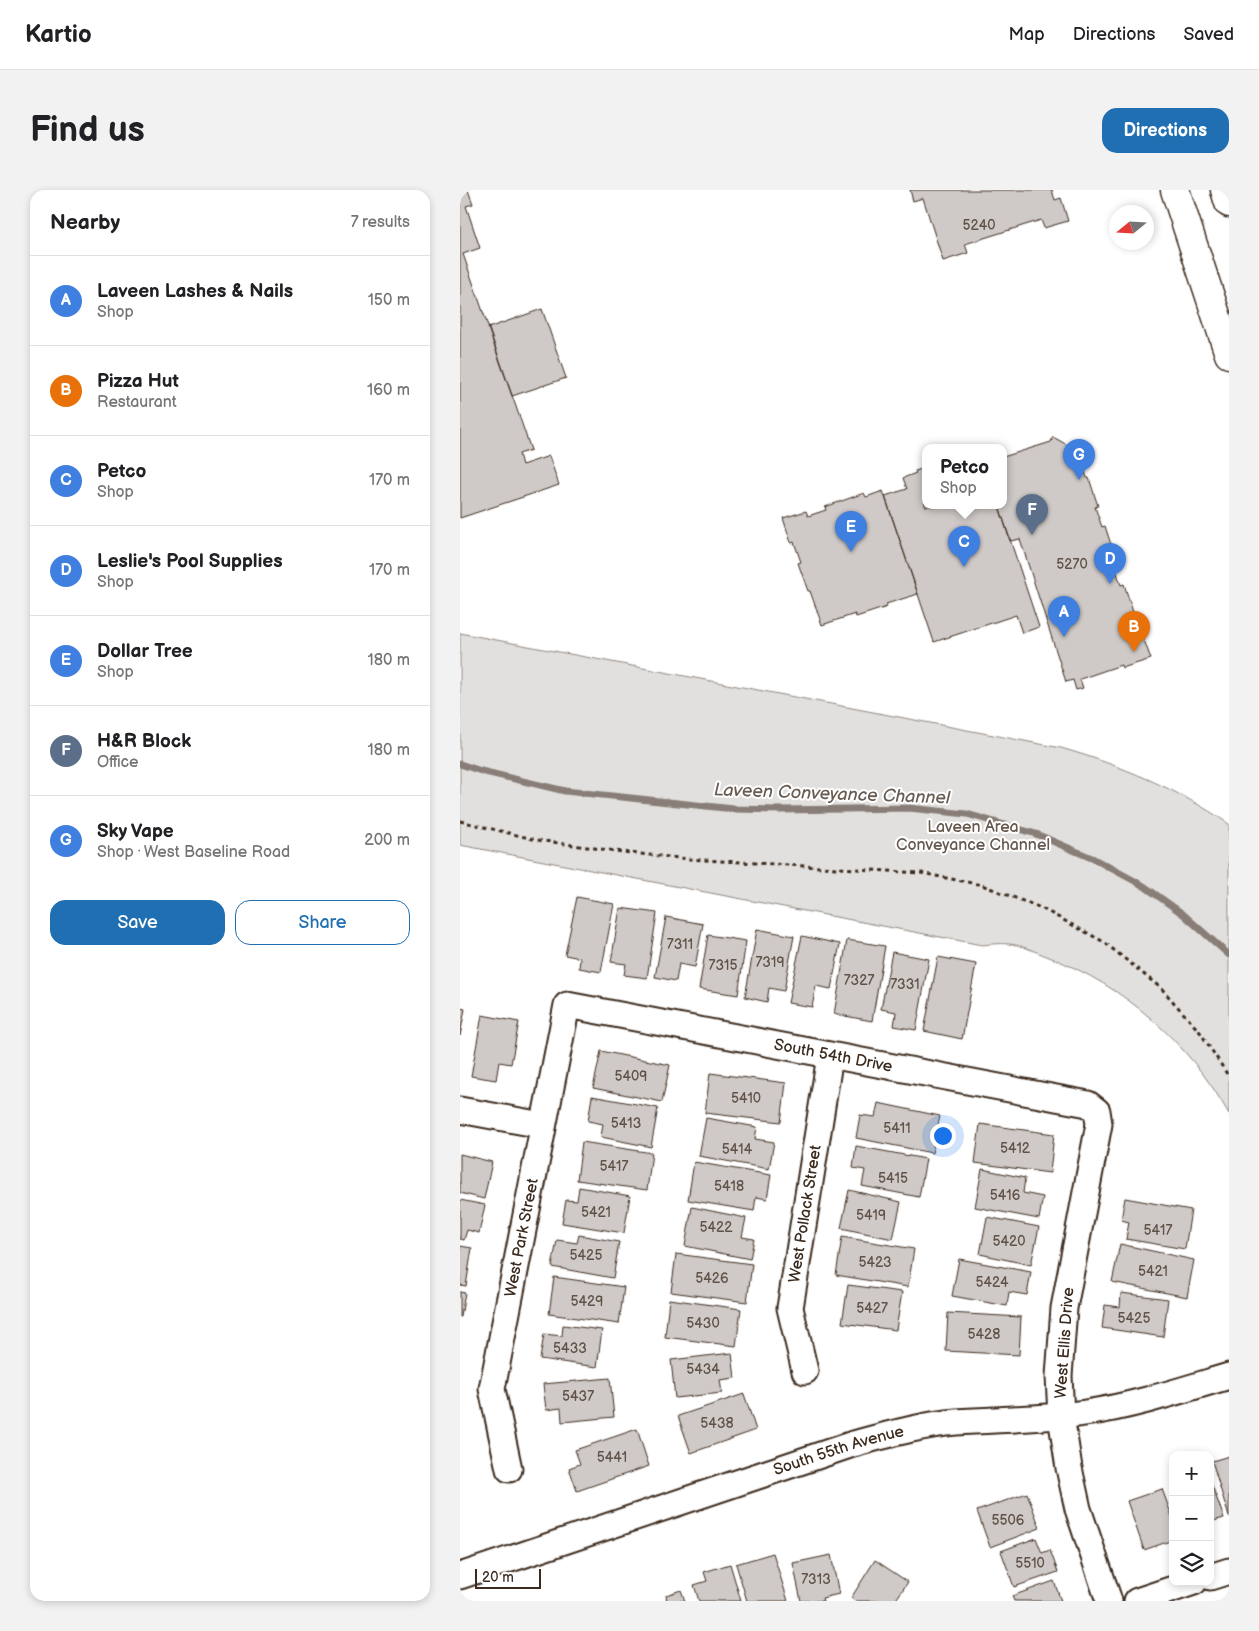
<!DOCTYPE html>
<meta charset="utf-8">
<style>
:root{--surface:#fff;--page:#f2f2f2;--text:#202124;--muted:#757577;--line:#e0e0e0;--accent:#1f6fb2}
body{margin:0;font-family:"Balsamiq Sans",sans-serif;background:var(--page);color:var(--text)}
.controls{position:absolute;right:15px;bottom:15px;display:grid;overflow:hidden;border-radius:10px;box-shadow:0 2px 8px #0003}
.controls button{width:45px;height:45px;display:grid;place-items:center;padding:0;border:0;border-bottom:1px solid var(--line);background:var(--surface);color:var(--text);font:25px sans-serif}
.compass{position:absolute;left:649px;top:15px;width:45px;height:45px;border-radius:50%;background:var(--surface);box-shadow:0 2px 8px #0003;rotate:252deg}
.scale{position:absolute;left:15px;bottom:12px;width:66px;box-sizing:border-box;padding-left:5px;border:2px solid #3b2a1e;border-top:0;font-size:14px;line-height:18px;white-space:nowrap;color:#3b2a1e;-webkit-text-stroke:4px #fff;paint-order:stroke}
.you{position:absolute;left:482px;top:945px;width:18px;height:18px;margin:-12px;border:4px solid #fff;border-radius:50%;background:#1a73e8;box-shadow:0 0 0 8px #1a73e833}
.badge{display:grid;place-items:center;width:32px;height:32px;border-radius:50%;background:var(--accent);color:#fff;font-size:16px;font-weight:700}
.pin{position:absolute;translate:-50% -41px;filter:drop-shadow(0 1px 2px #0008)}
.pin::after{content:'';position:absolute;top:26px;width:18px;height:15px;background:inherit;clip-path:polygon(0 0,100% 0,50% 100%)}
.popup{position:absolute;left:462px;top:254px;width:85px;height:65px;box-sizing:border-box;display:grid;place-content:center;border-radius:10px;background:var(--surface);filter:drop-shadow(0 1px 4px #0005);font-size:16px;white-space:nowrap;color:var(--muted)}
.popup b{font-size:19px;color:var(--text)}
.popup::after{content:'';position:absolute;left:50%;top:100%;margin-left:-10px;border:10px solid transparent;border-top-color:var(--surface)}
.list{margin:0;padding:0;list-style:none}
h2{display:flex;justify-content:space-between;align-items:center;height:65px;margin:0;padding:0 20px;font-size:21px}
h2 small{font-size:16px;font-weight:400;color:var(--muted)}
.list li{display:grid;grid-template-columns:32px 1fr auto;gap:15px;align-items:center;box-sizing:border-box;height:90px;padding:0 20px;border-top:1px solid var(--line)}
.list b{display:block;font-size:19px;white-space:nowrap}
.list p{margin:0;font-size:16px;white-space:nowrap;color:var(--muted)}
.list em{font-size:16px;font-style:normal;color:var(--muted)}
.actions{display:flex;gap:10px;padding:15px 20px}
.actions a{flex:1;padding:11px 0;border:1px solid var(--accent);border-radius:15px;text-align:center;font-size:18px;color:var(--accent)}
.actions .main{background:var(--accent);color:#fff}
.icon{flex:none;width:28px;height:28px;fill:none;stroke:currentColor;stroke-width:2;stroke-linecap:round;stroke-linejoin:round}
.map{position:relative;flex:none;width:769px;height:1411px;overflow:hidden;border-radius:15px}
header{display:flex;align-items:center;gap:30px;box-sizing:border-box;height:70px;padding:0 25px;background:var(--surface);border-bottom:1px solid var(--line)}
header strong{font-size:24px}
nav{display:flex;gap:28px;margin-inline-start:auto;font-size:18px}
.intro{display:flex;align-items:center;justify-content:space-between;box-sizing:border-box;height:120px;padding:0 30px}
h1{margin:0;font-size:35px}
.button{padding:12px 22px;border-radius:15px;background:var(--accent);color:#fff;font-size:18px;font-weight:700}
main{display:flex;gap:30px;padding:0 30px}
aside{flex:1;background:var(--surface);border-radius:15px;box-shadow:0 2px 8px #0003}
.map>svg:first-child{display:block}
.green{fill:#e2e0de;stroke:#8e857e}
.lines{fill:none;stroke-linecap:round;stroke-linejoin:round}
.stream{stroke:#887e77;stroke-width:7}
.building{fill:#cfcac7;stroke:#3b2a1e}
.minor-casing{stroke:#3b2a1e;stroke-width:29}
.major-casing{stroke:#3b2a1e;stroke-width:31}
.path{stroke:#3b2a1e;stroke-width:3;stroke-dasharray:4 4;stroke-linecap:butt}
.minor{stroke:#fff;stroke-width:25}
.major{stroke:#fff;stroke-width:28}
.labels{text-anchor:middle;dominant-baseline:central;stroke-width:4;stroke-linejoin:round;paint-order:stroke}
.number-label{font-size:14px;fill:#605248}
.park-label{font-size:16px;fill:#65584e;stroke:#fff}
.street-label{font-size:16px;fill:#3b2a1e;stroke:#fff}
.water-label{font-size:18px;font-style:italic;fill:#685b52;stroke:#fff}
</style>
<header>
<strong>Kartio</strong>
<nav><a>Map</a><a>Directions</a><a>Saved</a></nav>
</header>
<div class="intro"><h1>Find us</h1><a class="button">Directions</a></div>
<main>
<aside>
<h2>Nearby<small>7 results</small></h2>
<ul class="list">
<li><span class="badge" style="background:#3f7fe0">A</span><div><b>Laveen Lashes &amp; Nails</b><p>Shop</p></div><em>150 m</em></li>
<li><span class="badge" style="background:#e8710a">B</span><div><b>Pizza Hut</b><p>Restaurant</p></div><em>160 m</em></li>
<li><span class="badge" style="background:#3f7fe0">C</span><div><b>Petco</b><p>Shop</p></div><em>170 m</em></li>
<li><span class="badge" style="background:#3f7fe0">D</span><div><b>Leslie's Pool Supplies</b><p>Shop</p></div><em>170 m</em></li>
<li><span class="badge" style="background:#3f7fe0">E</span><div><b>Dollar Tree</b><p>Shop</p></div><em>180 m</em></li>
<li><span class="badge" style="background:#5c6f8a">F</span><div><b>H&amp;R Block</b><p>Office</p></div><em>180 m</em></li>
<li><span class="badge" style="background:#3f7fe0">G</span><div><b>Sky Vape</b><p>Shop · West Baseline Road</p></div><em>200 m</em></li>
</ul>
<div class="actions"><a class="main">Save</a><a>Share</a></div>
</aside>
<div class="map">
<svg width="769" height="1411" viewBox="0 0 769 1411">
<rect width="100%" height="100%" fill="#fff"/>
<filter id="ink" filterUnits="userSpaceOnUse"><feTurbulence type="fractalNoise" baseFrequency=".02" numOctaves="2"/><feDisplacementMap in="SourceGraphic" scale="10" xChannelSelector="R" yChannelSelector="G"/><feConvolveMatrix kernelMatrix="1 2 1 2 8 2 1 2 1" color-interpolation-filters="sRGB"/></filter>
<g filter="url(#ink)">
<path class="green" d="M 0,443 L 601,558 C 660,575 718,599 769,634 L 769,924 C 729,853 665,796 589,767 C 576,762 562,755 549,754 C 540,753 531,754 522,755 L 0,655 Z"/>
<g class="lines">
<path class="stream" d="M 0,574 L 21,581 L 105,601 L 274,619 L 321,620 L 449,618 L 507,624 L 576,644 L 634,669 L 684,696 L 723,724 L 769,765"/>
</g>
<path class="building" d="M 0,0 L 8,0 L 13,14 L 6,16 L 20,58 L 3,64 L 71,260 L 59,264 L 62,275 L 89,266 L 99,295 L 0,328 Z
M 450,0 L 592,0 L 595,10 L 601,8 L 608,31 L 584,38 L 581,30 L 505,54 L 508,63 L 483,71 L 463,8 L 453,11 Z
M 82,119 L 106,188 L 52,206 L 28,138 Z
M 593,247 L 620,262 L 620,266 L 627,288 L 629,288 L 638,316 L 635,317 L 642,337 L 645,336 L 657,373 L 654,374 L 661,395 L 664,394 L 673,422 L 671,423 L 677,443 L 681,442 L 691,469 L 662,478 L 661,475 L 620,489 L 623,498 L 616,500 L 613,490 L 606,492 L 560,349 L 550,351 L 539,316 L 543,316 L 543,267 L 591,252 Z
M 465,278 L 465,316 L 539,316 L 579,437 L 562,443 L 556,425 L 474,452 L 425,306 L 447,299 L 443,288 L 456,283 L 455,281 Z
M 423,301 L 458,404 L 426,414 L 427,417 L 396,427 L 395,424 L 362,435 L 350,401 L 348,401 L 338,373 L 341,372 L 334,352 L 331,353 L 323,328 L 346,321 L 348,326 L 366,320 L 365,317 L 404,303 L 406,307 Z
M 117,707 L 154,714 L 141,782 L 119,778 L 120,768 L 105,765 Z
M 160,718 L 197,723 L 187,788 L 164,785 L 166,774 L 151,772 Z
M 206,727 L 243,734 L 235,777 L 219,774 L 216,791 L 195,787 Z
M 297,739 L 334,746 L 324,801 L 309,798 L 307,812 L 285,807 Z
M 248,745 L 286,751 L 278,805 L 239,799 Z
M 342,746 L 380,754 L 371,799 L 356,796 L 352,817 L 328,813 Z
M 387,750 L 425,756 L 412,831 L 374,824 Z
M 432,762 L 469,769 L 456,840 L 434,836 L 436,822 L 421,819 Z
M 478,767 L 516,774 L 502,849 L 464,841 Z
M 0,818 L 5,819 L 0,846 Z
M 22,825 L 59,832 L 51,874 L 39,872 L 36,890 L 11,886 Z
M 141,861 L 210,875 L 202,912 L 133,898 Z
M 250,883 L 326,893 L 321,932 L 245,923 Z
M 132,906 L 198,918 L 191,957 L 141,947 L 143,934 L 128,931 Z
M 418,913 L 480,926 L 472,963 L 396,948 L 400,925 L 415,927 Z
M 246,928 L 297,937 L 295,949 L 314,952 L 309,979 L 239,966 Z
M 520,934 L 594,944 L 590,983 L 515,973 Z
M 122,952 L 192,963 L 187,1000 L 117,990 Z
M 396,956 L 466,969 L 459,1007 L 402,996 L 405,980 L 393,978 Z
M 0,964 L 32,972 L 24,1009 L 0,1003 Z
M 234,972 L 311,985 L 307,1009 L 296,1007 L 294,1021 L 228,1010 Z
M 522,979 L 565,988 L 563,1003 L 583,1007 L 579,1029 L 515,1017 Z
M 119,997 L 170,1006 L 164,1043 L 102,1033 L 106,1010 L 117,1011 Z
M 389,1000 L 441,1012 L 433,1049 L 381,1038 Z
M 665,1008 L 731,1020 L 725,1059 L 666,1049 L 669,1032 L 661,1030 Z
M 0,1010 L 25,1015 L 19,1043 L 7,1040 L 4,1050 L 0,1049 Z
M 232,1017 L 286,1028 L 282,1047 L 294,1049 L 290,1069 L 225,1056 Z
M 527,1027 L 579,1037 L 571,1075 L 520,1064 Z
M 119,1045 L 159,1052 L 153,1088 L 92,1077 L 97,1050 L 117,1053 Z
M 382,1047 L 454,1059 L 448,1097 L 376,1085 Z
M 660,1054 L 734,1070 L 727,1107 L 652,1092 Z
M 0,1056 L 12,1058 L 6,1096 L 0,1095 Z
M 216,1064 L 292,1074 L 287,1112 L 211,1102 Z
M 499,1069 L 571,1082 L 567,1105 L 549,1102 L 547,1116 L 492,1106 Z
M 94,1087 L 164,1097 L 159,1134 L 89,1124 Z
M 388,1095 L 442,1102 L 436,1140 L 382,1133 Z
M 0,1102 L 5,1103 L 1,1127 L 0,1127 Z
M 661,1103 L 708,1109 L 703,1147 L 642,1138 L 645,1115 L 660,1117 Z
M 209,1109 L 281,1119 L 276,1156 L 205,1147 Z
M 488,1123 L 561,1127 L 559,1165 L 486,1161 Z
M 103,1135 L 142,1140 L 137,1177 L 80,1169 L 84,1144 L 102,1146 Z
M 272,1163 L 275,1188 L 260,1190 L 262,1203 L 215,1208 L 211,1170 Z
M 150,1188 L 154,1227 L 102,1232 L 101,1218 L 86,1220 L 83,1194 Z
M 284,1204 L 296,1240 L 231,1263 L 218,1226 Z
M 177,1239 L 189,1276 L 117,1301 L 109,1278 L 120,1274 L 115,1260 Z
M 769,1266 L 769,1327 L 752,1271 Z
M 750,1290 L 764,1328 L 750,1332 Z
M 702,1299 L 713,1329 L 713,1350 L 684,1360 L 667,1311 Z
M 567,1303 L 580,1338 L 530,1357 L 517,1321 Z
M 576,1348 L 582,1363 L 590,1360 L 598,1382 L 554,1397 L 541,1361 Z
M 313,1363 L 328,1411 L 287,1411 L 276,1374 Z
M 371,1365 L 379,1404 L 362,1408 L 363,1411 L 341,1411 L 333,1373 Z
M 415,1370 L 448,1392 L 435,1411 L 395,1411 L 391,1408 Z
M 270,1374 L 281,1411 L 239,1411 L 234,1395 L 247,1391 L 244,1382 Z
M 594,1391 L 601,1411 L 554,1411 L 552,1406 Z
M 221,1400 L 225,1411 L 207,1411 L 206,1405 Z"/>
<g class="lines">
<g class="minor-casing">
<g id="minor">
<path d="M 0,920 L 82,935"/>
<path id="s1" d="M 345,1181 L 330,1118 L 370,866"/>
<path id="s2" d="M 49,1279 L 32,1199 L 107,815 L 628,914 L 637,921 L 639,934 L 604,1118 L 599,1186 L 601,1226 L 609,1278 L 618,1319 L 649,1411"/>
<path id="s3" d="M 0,1386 L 393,1254 C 427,1245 461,1235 496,1232 C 539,1229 583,1229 625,1223 C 674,1216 722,1200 769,1186"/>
<path d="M 750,1387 L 769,1381"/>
<path d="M 677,1411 L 734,1392"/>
</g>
</g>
<g class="major-casing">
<path id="major" d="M 715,0 L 769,164
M 765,0 L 769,13"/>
</g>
<path class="path" d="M 0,631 L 77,650 L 170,663 L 229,669 L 461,683 L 522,695 L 581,718 L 644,752 L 702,799 L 740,842 L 769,887"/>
<use href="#minor" class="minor"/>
<use href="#major" class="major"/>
</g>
</g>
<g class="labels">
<g class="number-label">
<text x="519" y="35">5240</text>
<text x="612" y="374">5270</text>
<text x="220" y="754">7311</text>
<text x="310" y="772">7319</text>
<text x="263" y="775">7315</text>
<text x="399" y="790">7327</text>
<text x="445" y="794">7331</text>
<text x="171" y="886">5409</text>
<text x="286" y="908">5410</text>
<text x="166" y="933">5413</text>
<text x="437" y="938">5411</text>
<text x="555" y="958">5412</text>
<text x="277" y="959">5414</text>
<text x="154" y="976">5417</text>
<text x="433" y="988">5415</text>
<text x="269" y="996">5418</text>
<text x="545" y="1005">5416</text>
<text x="136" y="1022">5421</text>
<text x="411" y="1025">5419</text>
<text x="256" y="1037">5422</text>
<text x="698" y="1040">5417</text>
<text x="549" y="1051">5420</text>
<text x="126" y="1065">5425</text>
<text x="415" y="1072">5423</text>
<text x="693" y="1081">5421</text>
<text x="252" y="1088">5426</text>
<text x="532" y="1092">5424</text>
<text x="127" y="1111">5429</text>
<text x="412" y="1118">5427</text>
<text x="674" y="1128">5425</text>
<text x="243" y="1133">5430</text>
<text x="524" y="1144">5428</text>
<text x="110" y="1158">5433</text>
<text x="243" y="1179">5434</text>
<text x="118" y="1206">5437</text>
<text x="257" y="1233">5438</text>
<text x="152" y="1267">5441</text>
<text x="548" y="1330">5506</text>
<text x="570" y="1373">5510</text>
<text x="356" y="1389">7313</text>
</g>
<g class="park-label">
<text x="513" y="637">Laveen Area<tspan x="513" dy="18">Conveyance Channel</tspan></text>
</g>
<g class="street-label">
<text stroke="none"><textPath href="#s2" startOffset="744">South 54th Drive</textPath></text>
<text stroke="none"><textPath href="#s1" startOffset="160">West Pollack Street</textPath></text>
<text stroke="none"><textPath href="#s2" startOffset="236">West Park Street</textPath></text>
<text transform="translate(605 1153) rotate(-86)">West Ellis Drive</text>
<text stroke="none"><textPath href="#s3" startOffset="399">South 55th Avenue</textPath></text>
</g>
<g class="water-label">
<text transform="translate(372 604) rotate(2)">Laveen Conveyance Channel</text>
</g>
</g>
</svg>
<div class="controls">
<button>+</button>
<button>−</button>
<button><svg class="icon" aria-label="layers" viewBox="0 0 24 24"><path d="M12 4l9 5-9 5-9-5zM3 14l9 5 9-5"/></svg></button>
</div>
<svg class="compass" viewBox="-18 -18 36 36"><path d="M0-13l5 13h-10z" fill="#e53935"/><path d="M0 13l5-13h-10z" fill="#757577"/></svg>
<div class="scale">20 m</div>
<div class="you"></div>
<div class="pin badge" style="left:604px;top:447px;background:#3f7fe0">A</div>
<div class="pin badge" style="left:674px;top:462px;background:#e8710a">B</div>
<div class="pin badge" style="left:504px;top:377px;background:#3f7fe0">C</div>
<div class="popup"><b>Petco</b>Shop</div>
<div class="pin badge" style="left:650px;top:394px;background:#3f7fe0">D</div>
<div class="pin badge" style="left:391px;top:362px;background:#3f7fe0">E</div>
<div class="pin badge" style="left:572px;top:345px;background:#5c6f8a">F</div>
<div class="pin badge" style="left:619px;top:290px;background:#3f7fe0">G</div>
</div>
</main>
